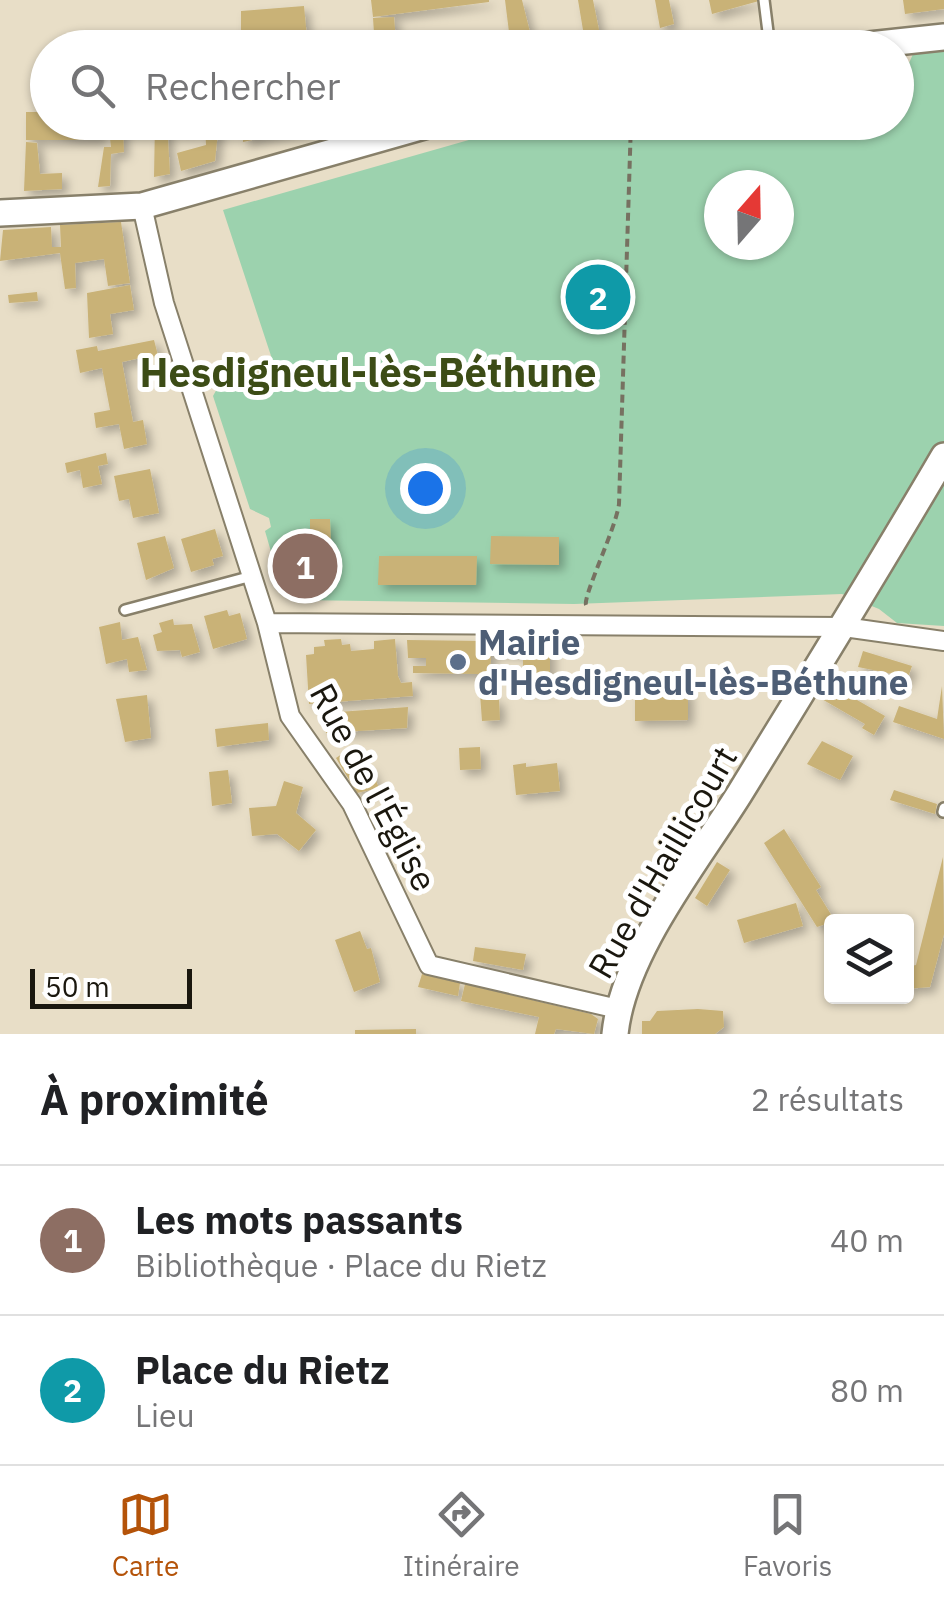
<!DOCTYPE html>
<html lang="fr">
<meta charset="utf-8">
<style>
:root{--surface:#fff;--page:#f2f2f2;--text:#202124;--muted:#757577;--line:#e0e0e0;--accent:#b45309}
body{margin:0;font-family:"IBM Plex Sans",sans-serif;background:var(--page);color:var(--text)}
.controls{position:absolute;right:30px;bottom:30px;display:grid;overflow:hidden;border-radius:10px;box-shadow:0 2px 8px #0004}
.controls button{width:90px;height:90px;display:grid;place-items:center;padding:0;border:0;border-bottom:2px solid var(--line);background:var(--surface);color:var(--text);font:50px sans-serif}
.compass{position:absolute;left:704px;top:170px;width:90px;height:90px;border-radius:50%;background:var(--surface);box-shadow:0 2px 8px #0004;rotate:20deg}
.scale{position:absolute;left:30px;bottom:25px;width:162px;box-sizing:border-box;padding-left:10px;border:5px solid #1a170e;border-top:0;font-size:28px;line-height:35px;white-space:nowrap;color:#1a170e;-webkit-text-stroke:8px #fff;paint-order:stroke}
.you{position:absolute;left:425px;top:488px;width:35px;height:35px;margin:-25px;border:8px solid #fff;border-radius:50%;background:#1a73e8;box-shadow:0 0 0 15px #1a73e833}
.badge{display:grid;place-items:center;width:65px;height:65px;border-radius:50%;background:var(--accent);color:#fff;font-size:32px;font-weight:700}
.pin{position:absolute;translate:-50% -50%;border:5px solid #fff;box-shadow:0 2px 10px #0006}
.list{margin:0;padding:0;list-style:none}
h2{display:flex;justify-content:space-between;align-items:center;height:130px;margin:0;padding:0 40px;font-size:42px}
h2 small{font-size:32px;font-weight:400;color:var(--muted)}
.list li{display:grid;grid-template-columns:65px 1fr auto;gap:30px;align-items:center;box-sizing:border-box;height:150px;padding:0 40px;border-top:2px solid var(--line)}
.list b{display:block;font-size:38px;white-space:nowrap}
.list p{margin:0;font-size:32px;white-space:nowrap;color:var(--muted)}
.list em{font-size:32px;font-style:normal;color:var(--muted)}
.icon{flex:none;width:55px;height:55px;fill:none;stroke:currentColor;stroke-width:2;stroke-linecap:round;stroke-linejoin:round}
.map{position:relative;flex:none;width:944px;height:1034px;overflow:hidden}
.search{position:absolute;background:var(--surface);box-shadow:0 2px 8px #0004;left:30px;right:30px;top:30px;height:110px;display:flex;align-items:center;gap:25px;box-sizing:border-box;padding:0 35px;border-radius:55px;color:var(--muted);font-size:38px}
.sheet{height:430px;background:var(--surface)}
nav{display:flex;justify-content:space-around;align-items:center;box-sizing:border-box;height:140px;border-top:2px solid var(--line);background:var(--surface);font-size:28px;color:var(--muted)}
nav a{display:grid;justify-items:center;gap:5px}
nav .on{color:var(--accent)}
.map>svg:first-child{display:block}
.green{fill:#9cd2ae;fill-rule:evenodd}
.building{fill:#c9b277;filter:url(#shadow)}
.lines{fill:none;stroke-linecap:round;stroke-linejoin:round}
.lane-casing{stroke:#88806a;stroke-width:14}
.street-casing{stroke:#88806a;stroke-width:22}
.secondary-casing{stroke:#88806a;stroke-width:30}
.path{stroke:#777161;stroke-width:4;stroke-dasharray:8 5;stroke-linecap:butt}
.lane{stroke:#fff;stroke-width:9}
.street{stroke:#fff;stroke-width:18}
.secondary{stroke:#fff;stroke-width:25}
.service-dot{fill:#5c6f8a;stroke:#fff;stroke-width:4}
.labels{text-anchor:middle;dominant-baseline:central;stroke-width:10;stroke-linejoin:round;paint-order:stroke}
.service-label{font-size:35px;font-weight:bold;fill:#4e5e75;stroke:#fff;text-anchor:start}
.street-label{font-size:35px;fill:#1a170e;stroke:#fff}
.quarter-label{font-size:40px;font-weight:bold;fill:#3c4c16;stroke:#fff}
</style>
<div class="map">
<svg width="944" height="1034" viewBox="0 0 944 1034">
<defs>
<filter id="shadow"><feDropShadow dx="5.5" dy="5.5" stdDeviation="5" flood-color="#0004"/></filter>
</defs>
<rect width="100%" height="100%" fill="#e8dec7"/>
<path class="green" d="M 944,51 L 944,626 L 897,623 L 879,609 L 842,594 L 574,604 L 297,600 L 283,593 L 265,531 L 271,527 L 269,518 L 250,509 L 213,396 L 218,387 L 268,378 L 275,368 L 223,210 L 528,123 L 896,122 L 897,71 L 906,70 L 913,54 ZM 719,185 L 779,185 L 779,245 L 719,245 Z"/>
<path class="building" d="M 371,0 L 489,0 L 489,2 L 373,17 Z
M 505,0 L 522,0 L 534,48 L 511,48 Z
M 578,0 L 593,0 L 602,45 L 586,48 Z
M 655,0 L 669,0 L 674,24 L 660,28 Z
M 709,0 L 759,0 L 759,1 L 712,14 Z
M 903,0 L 944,0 L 944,9 L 905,14 Z
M 304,6 L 308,48 L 289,48 L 289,33 L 241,35 L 241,11 Z
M 394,17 L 396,41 L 439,38 L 440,48 L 375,48 L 373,18 Z
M 26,112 L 48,112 L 48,122 L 102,122 L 102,140 L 26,140 Z
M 108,122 L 151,122 L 151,127 L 123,128 L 124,152 L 111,154 L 110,186 L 98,187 L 104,147 L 111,147 Z
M 155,122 L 167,122 L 170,174 L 154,177 Z
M 173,122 L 219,122 L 215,161 L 181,171 L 177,153 L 206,145 L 205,128 L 174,130 Z
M 243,122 L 312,122 L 312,127 L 243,142 Z
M 26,142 L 37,143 L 40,174 L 62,173 L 62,189 L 24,191 Z
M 121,222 L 130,283 L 108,286 L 104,259 L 75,263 L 76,288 L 65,289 L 60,253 L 0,261 L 3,230 L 51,227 L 52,247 L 61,247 L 60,225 Z
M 130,285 L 134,310 L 110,314 L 113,334 L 89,338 L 87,293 Z
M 37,292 L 38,301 L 9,303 L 8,295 Z
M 154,340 L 162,371 L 154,373 L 149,356 L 122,362 L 133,422 L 143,420 L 147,444 L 124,449 L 119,424 L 96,428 L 94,413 L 110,410 L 102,368 L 80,373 L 76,350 L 97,346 L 98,351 Z
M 106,453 L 108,464 L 98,466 L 102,484 L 83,488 L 80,470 L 67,473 L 65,463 Z
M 150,469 L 159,513 L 133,518 L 129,499 L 119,501 L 114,476 Z
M 310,519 L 330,519 L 331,544 L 326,544 L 326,539 L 310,539 Z
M 215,529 L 223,556 L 212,559 L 214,565 L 191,572 L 181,539 Z
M 165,536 L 174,568 L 146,580 L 137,543 Z
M 491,536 L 559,537 L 559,565 L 490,564 Z
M 302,544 L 319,544 L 319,584 L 295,584 L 295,549 L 302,548 Z
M 379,556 L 477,556 L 476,585 L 378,585 Z
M 227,610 L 229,616 L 240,613 L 247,639 L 213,649 L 204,616 Z
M 173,619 L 174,625 L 192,624 L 200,652 L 182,657 L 180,650 L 157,651 L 153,635 L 162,632 L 159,623 Z
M 120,622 L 122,640 L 138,637 L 147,670 L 129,672 L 127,659 L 106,664 L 99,627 Z
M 341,639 L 342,645 L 350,644 L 351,651 L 374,649 L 374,641 L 395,639 L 398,676 L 401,683 L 412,682 L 413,696 L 309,704 L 306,655 L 314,654 L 314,647 L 325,646 L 324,640 Z
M 407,640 L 550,642 L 550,688 L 523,688 L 523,653 L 491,652 L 490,685 L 478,685 L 478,674 L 413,673 L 413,666 L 426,666 L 426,658 L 408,658 Z
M 863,651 L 912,666 L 906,683 L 897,680 L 898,675 L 858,667 Z
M 829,684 L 885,716 L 874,735 L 862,728 L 865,724 L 820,698 Z
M 942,686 L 944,739 L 893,722 L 899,706 L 937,719 Z
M 688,690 L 688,720 L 635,721 L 635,691 Z
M 489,691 L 491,700 L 499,699 L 500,720 L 482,721 L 480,694 Z
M 147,695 L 151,738 L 125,742 L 116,699 Z
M 408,707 L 407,728 L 326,733 L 324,713 Z
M 268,723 L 269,740 L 217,747 L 215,729 Z
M 822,741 L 853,756 L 840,780 L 807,764 Z
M 480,747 L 481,769 L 460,770 L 459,748 Z
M 342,754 L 353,769 L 370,766 L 379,788 L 357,793 L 336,758 Z
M 526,763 L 526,767 L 557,763 L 560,791 L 516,795 L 513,765 Z
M 228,770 L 232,803 L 212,806 L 209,772 Z
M 284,781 L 303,787 L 296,813 L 316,830 L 299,851 L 277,834 L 252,836 L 249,808 L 276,806 Z
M 894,790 L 937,804 L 935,814 L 890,800 Z
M 784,829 L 821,887 L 816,890 L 835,921 L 817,927 L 764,843 Z
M 943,857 L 944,934 L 930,987 L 906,989 L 906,967 L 916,965 Z
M 717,862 L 730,870 L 707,906 L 695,898 Z
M 796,903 L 803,926 L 744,943 L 737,920 Z
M 360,931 L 367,949 L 371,948 L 380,982 L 354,992 L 335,940 Z
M 475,947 L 526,954 L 523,970 L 473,961 Z
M 422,974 L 460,983 L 458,996 L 418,987 Z
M 465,984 L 591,1014 L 598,1019 L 594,1034 L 556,1029 L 554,1034 L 535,1034 L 539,1017 L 461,1001 Z
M 698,1009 L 723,1011 L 724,1027 L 715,1034 L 642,1034 L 642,1021 L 650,1021 L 657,1011 Z
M 416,1029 L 416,1034 L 355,1034 L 355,1030 Z"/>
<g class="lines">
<g class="lane-casing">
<path id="lane" d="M 764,0 L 770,48
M 125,610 L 252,576
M 943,812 L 944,808"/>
</g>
<g class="street-casing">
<path id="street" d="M 142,206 L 164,303 L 267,623 L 844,627 L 944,641
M 267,623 L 290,716 L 352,804 L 429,965 L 618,1009"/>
</g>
<g class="secondary-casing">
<path id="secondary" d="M 841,48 L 944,37
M 0,213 L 142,206 L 438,122
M 615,1034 C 623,953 697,862 740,793 C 809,681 878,569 944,456"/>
</g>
<path class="path" d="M 586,605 C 583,596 616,528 619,504 L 631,122"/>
<use href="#lane" class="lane"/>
<use href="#street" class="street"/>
<use href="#secondary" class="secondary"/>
</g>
<circle class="service-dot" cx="458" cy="662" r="10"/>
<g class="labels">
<g class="service-label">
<text x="478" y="642">Mairie<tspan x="478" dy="40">d'Hesdigneul-lès-Béthune</tspan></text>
</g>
<g class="street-label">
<text transform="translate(374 787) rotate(62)">Rue de l'Église</text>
<text transform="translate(662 862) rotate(-60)">Rue d'Haillicourt</text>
</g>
<g class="quarter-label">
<text x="368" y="372">Hesdigneul-lès-Béthune</text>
</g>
</g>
</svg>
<div class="controls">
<button><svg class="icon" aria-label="layers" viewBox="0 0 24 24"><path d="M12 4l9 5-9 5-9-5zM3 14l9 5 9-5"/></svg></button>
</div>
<svg class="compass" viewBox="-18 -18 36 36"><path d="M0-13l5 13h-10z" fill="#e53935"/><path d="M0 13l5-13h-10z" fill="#757577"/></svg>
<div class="scale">50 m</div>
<div class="you"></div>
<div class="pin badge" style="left:305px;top:566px;background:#8d6e63">1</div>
<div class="pin badge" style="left:598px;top:297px;background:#0f9aa8">2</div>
<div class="search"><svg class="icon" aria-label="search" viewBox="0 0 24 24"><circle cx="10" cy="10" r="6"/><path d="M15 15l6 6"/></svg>Rechercher</div>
</div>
<section class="sheet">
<h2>À proximité<small>2 résultats</small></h2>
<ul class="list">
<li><span class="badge" style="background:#8d6e63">1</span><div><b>Les mots passants</b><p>Bibliothèque · Place du Rietz</p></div><em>40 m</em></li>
<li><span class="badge" style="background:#0f9aa8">2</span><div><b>Place du Rietz</b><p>Lieu</p></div><em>80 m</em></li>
</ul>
</section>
<nav>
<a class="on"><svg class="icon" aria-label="map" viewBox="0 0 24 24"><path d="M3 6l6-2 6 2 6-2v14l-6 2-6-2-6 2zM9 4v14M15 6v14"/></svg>Carte</a>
<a><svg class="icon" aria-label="directions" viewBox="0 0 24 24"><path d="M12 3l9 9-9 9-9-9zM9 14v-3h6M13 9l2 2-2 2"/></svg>Itinéraire</a>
<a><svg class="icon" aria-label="saved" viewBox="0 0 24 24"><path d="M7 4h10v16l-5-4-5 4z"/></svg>Favoris</a>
</nav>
